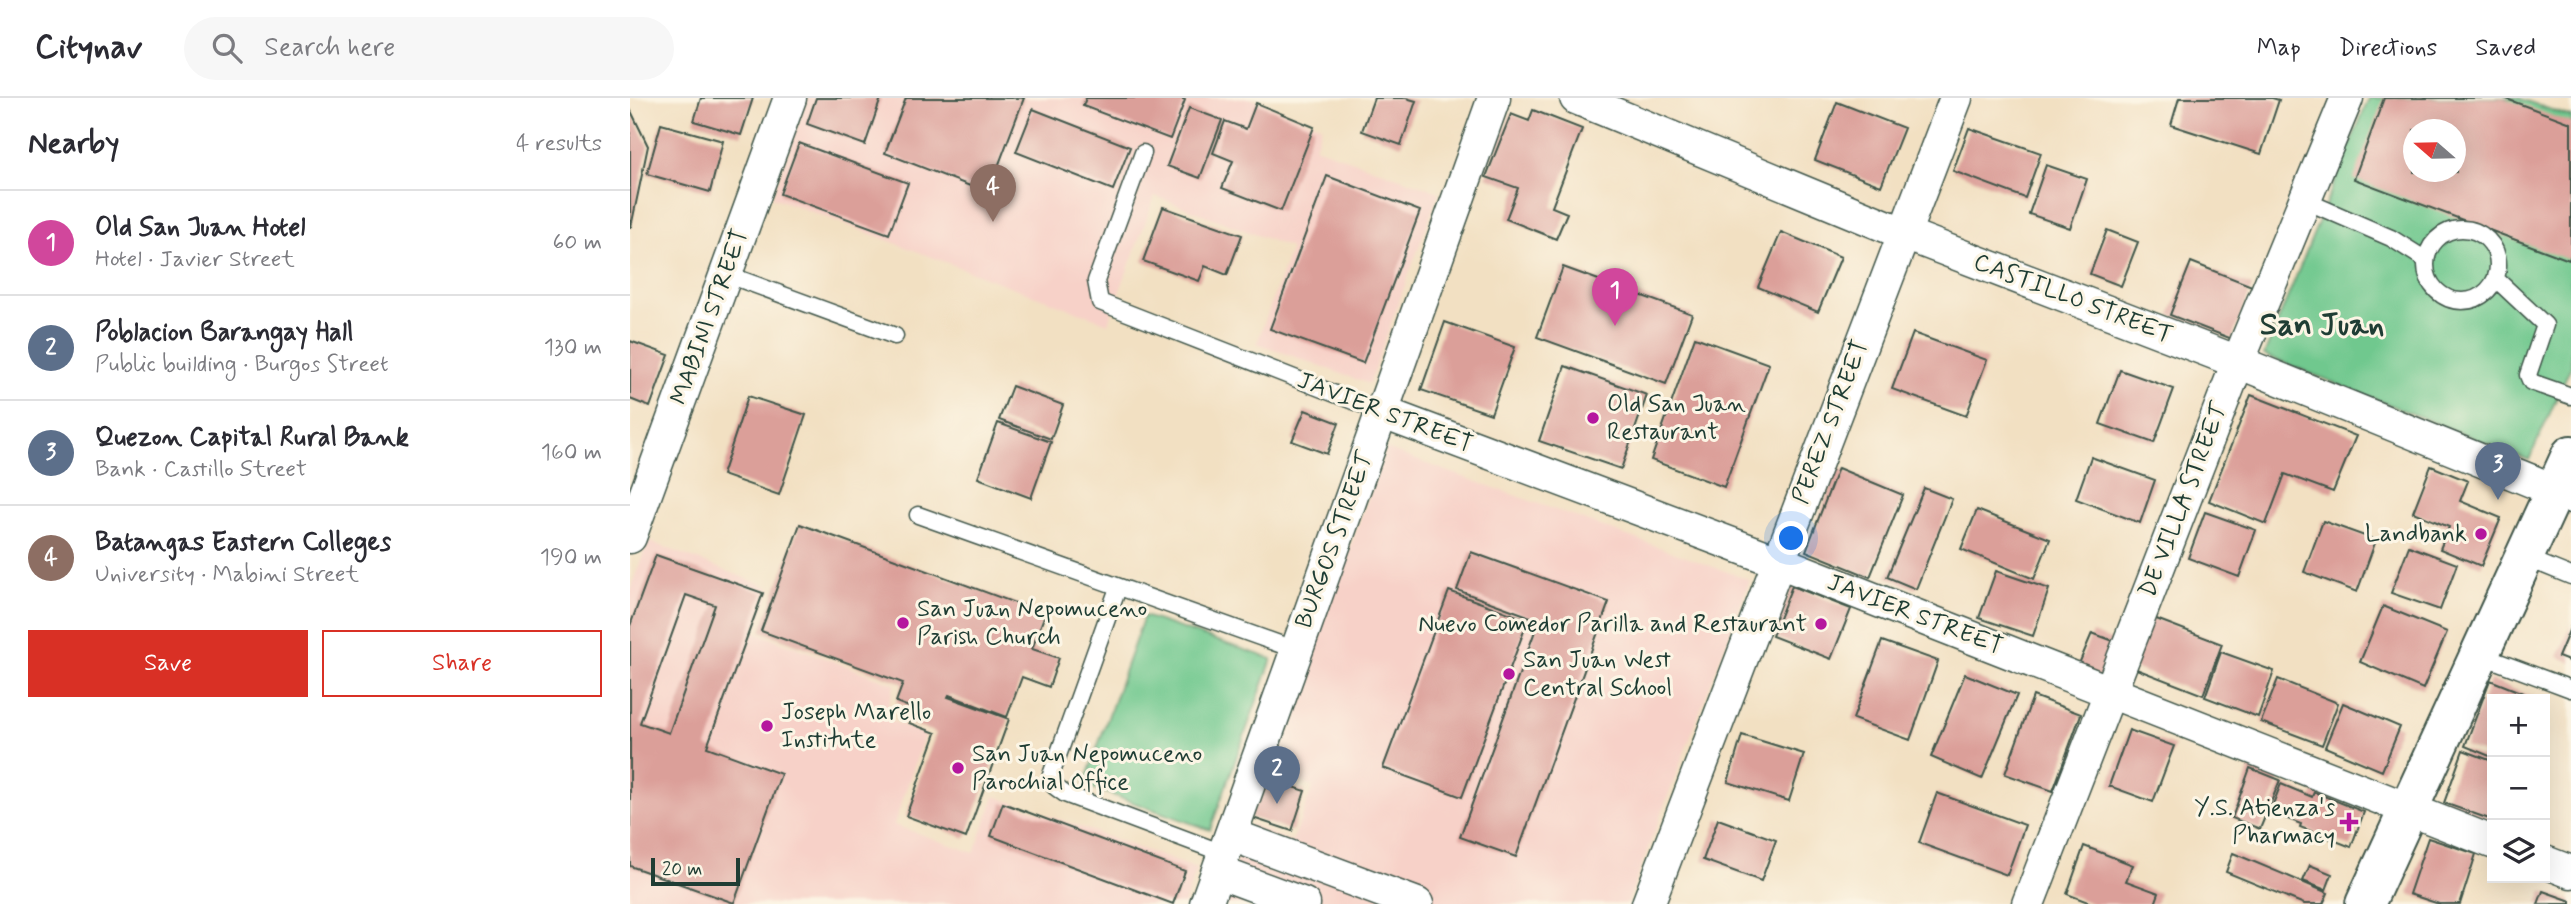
<!DOCTYPE html>
<meta charset="utf-8">
<style>
:root{--surface:#fff;--page:#f7f7f7;--text:#2b2b33;--muted:#7c7c81;--line:#e1e1e2;--accent:#d93025}
body{margin:0;font-family:Mynerve,sans-serif;background:var(--page);color:var(--text)}
.controls{position:absolute;right:21px;bottom:21px;display:grid;overflow:hidden;border-radius:0px;box-shadow:0 7px 28px #0002}
.controls button{width:63px;height:63px;display:grid;place-items:center;padding:0;border:0;border-bottom:2px solid var(--line);background:var(--surface);color:var(--text);font:35px sans-serif}
.compass{position:absolute;left:1773px;top:21px;width:63px;height:63px;border-radius:50%;background:var(--surface);box-shadow:0 7px 28px #0002;rotate:290deg}
.scale{position:absolute;left:21px;bottom:18px;width:89px;box-sizing:border-box;padding-left:7px;border:4px solid #1f3d34;border-top:0;font-size:19px;line-height:24px;white-space:nowrap;color:#1f3d34;-webkit-text-stroke:5px #fcf5e5;paint-order:stroke}
.you{position:absolute;left:1162px;top:441px;width:24px;height:24px;margin:-18px;border:5px solid #fff;border-radius:50%;background:#1a73e8;box-shadow:0 0 0 10px #1a73e833}
.badge{display:grid;place-items:center;width:46px;height:46px;border-radius:50%;background:var(--accent);color:#fff;font-size:23px;font-weight:700}
.pin{position:absolute;translate:-50% -58px;filter:drop-shadow(0 2px 4px #0008)}
.pin::after{content:'';position:absolute;top:37px;width:24px;height:21px;background:inherit;clip-path:polygon(0 0,100% 0,50% 100%)}
.list{margin:0;padding:0;list-style:none}
h2{display:flex;justify-content:space-between;align-items:center;height:91px;margin:0;padding:0 28px;font-size:30px}
h2 small{font-size:23px;font-weight:400;color:var(--muted)}
.list li{display:grid;grid-template-columns:46px 1fr auto;gap:21px;align-items:center;box-sizing:border-box;height:105px;padding:0 28px;border-top:2px solid var(--line)}
.list b{display:block;font-size:26px;white-space:nowrap}
.list p{margin:0;font-size:23px;white-space:nowrap;color:var(--muted)}
.list em{font-size:23px;font-style:normal;color:var(--muted)}
.actions{display:flex;gap:14px;padding:21px 28px}
.actions a{flex:1;padding:16px 0;border:2px solid var(--accent);border-radius:0px;text-align:center;font-size:24px;color:var(--accent)}
.actions .main{background:var(--accent);color:#fff}
.icon{flex:none;width:38px;height:38px;fill:none;stroke:currentColor;stroke-width:2;stroke-linecap:round;stroke-linejoin:round}
.map{position:relative;flex:none;width:1941px;height:806px;overflow:hidden}
header{display:flex;align-items:center;gap:42px;box-sizing:border-box;height:98px;padding:0 35px;background:var(--surface);border-bottom:2px solid var(--line)}
header strong{font-size:33px}
nav{display:flex;gap:38px;margin-inline-start:auto;font-size:24px}
.search{width:490px;height:63px;background:var(--page);display:flex;align-items:center;gap:18px;box-sizing:border-box;padding:0 24px;border-radius:38px;color:var(--muted);font-size:26px}
main{display:flex}
aside{flex:1;background:var(--surface)}
.map>svg:first-child{display:block}
.built{fill:#f7d1c8}
.green{fill:#70c88e;stroke:#488261;stroke-width:2;fill-rule:evenodd}
.building{fill:#db9f99;fill-rule:evenodd}
.lines{fill:none;stroke-linecap:round;stroke-linejoin:round}
.lane-casing{stroke:#3f5549;stroke-width:19}
.street-casing{stroke:#3f5549;stroke-width:35}
.primary-casing{stroke:#3f5549;stroke-width:42}
.lane{stroke:#fff;stroke-width:16}
.street{stroke:#fff;stroke-width:32}
.primary{stroke:#fff;stroke-width:38}
.poi-dot{fill:#b5179e;stroke:#fcf5e5;stroke-width:2.5}
.labels{text-anchor:middle;dominant-baseline:central;stroke-width:6;stroke-linejoin:round;paint-order:stroke}
.street-label{font-size:24px;fill:#1f3d34;stroke:#fcf5e5}
.poi-label{font-size:24px;fill:#1f3d34;stroke:#fcf5e5;text-anchor:start}
.district-label{font-size:32px;font-weight:bold;fill:#1f3d34;stroke:#fcf5e5}
</style>
<header>
<strong>Citynav</strong>
<div class="search"><svg class="icon" aria-label="search" viewBox="0 0 24 24"><circle cx="10" cy="10" r="6"/><path d="M15 15l6 6"/></svg>Search here</div>
<nav><a>Map</a><a>Directions</a><a>Saved</a></nav>
</header>
<main>
<aside>
<h2>Nearby<small>4 results</small></h2>
<ul class="list">
<li><span class="badge" style="background:#d1479c">1</span><div><b>Old San Juan Hotel</b><p>Hotel · Javier Street</p></div><em>60 m</em></li>
<li><span class="badge" style="background:#5c6f8a">2</span><div><b>Poblacion Barangay Hall</b><p>Public building · Burgos Street</p></div><em>130 m</em></li>
<li><span class="badge" style="background:#5c6f8a">3</span><div><b>Quezon Capital Rural Bank</b><p>Bank · Castillo Street</p></div><em>160 m</em></li>
<li><span class="badge" style="background:#8d6e63">4</span><div><b>Batangas Eastern Colleges</b><p>University · Mabini Street</p></div><em>190 m</em></li>
</ul>
<div class="actions"><a class="main">Save</a><a>Share</a></div>
</aside>
<div class="map">
<svg width="1941" height="806" viewBox="0 0 1941 806">
<rect width="100%" height="100%" fill="#fcf5e5"/>
<filter id="ink" filterUnits="userSpaceOnUse"><feTurbulence type="fractalNoise" baseFrequency=".0143" numOctaves="2"/><feDisplacementMap in="SourceGraphic" scale="14" xChannelSelector="R" yChannelSelector="G"/><feConvolveMatrix kernelMatrix="1 2 1 2 8 2 1 2 1" color-interpolation-filters="sRGB"/></filter>
<filter id="wash" filterUnits="userSpaceOnUse"><feTurbulence type="fractalNoise" baseFrequency=".00686" numOctaves="4" result="noise"/><feDisplacementMap in="SourceGraphic" scale="28" xChannelSelector="R" yChannelSelector="G"/><feGaussianBlur stdDeviation="1.57" result="paint"/><feColorMatrix in="noise" values="0 0 0 0 0 0 0 0 0 0 0 0 0 0 0 0 0 1.4 0 .05"/><feComposite in="paint" operator="in"/></filter>
<g filter="url(#wash)">
<rect width="100%" height="100%" fill="#f2e0c2"/>
<path class="built" d="M 178,0 L 620,0 L 692,28 L 685,49 L 809,94 L 739,286 L 627,245 L 661,150 L 525,98 L 478,225 L 142,99 Z
M 756,351 L 1120,482 L 997,806 L 591,806 L 620,726 L 662,744 L 683,689 L 640,670 Z
M 18,443 L 141,490 L 125,534 L 265,586 L 254,620 L 295,636 L 264,727 L 344,755 L 365,698 L 567,771 L 554,806 L 0,806 L 0,492 Z"/>
<path class="green" d="M 1739,0 L 1888,0 L 1941,19 L 1941,268 L 1899,362 L 1634,257 ZM 1784,32 L 1826,32 L 1826,74 L 1784,74 Z
M 514,518 L 642,561 L 580,732 L 454,687 Z"/>
<g id="blocks">
<path class="building" d="M 71,0 L 123,0 L 111,37 L 64,23 Z
M 186,0 L 251,0 L 235,47 L 177,26 Z
M 276,0 L 394,0 L 358,95 L 255,55 Z
M 456,0 L 551,0 L 555,2 L 540,41 L 453,8 Z
M 744,0 L 776,0 L 786,3 L 771,47 L 732,33 Z
M 1549,0 L 1642,0 L 1649,2 L 1631,56 L 1541,27 Z
M 1754,0 L 1874,0 L 1941,25 L 1941,157 L 1939,162 L 1724,81 ZM 1784,32 L 1826,32 L 1826,74 L 1784,74 Z
M 1207,4 L 1274,30 L 1251,88 L 1185,62 Z
M 626,5 L 684,29 L 651,113 L 592,90 L 603,63 L 583,55 L 595,23 L 616,31 Z
M 559,10 L 592,22 L 570,80 L 537,68 Z
M 0,11 L 18,48 L 1,129 L 0,129 Z
M 403,11 L 500,49 L 483,92 L 386,54 Z
M 903,12 L 952,31 L 922,109 L 937,115 L 926,141 L 876,121 L 888,90 L 856,79 L 881,16 L 899,23 Z
M 31,26 L 93,43 L 80,94 L 17,76 Z
M 1339,30 L 1411,55 L 1395,100 L 1323,73 Z
M 169,45 L 278,85 L 259,136 L 150,96 Z
M 1416,67 L 1457,81 L 1440,130 L 1399,116 Z
M 697,78 L 790,113 L 733,265 L 640,231 Z
M 533,109 L 612,137 L 597,177 L 575,168 L 569,183 L 513,163 Z
M 1477,132 L 1508,144 L 1491,188 L 1460,176 Z
M 1151,134 L 1211,159 L 1188,214 L 1128,189 Z
M 1561,164 L 1622,188 L 1602,241 L 1540,217 Z
M 933,169 L 1062,216 L 1036,286 L 907,239 Z
M 815,224 L 885,249 L 861,316 L 791,292 Z
M 1283,235 L 1357,262 L 1336,318 L 1262,291 Z
M 1065,239 L 1139,266 L 1094,389 L 1021,362 Z
M 0,243 L 39,257 L 20,309 L 0,301 Z
M 935,268 L 1017,297 L 991,371 L 909,343 Z
M 1490,272 L 1544,291 L 1524,345 L 1470,326 Z
M 382,288 L 433,307 L 421,341 L 369,322 Z
M 1621,297 L 1726,338 L 1703,394 L 1655,376 L 1636,426 L 1579,403 Z
M 118,298 L 176,317 L 149,397 L 92,377 Z
M 675,312 L 709,325 L 697,356 L 662,343 Z
M 368,325 L 421,344 L 401,400 L 348,380 Z
M 1461,359 L 1525,382 L 1510,425 L 1446,401 Z
M 1801,368 L 1838,383 L 1830,403 L 1871,420 L 1851,468 L 1810,451 L 1819,429 L 1783,414 Z
M 1208,370 L 1273,397 L 1240,479 L 1176,453 Z
M 1294,390 L 1322,401 L 1286,491 L 1257,479 Z
M 1347,412 L 1420,441 L 1404,481 L 1331,451 Z
M 1575,414 L 1626,432 L 1609,479 L 1558,460 Z
M 1693,423 L 1746,442 L 1727,494 L 1674,474 Z
M 170,426 L 415,516 L 402,551 L 429,560 L 419,589 L 392,579 L 377,619 L 319,597 L 318,599 L 379,621 L 336,740 L 276,718 L 306,635 L 279,625 L 284,611 L 266,604 L 273,585 L 131,533 Z
M 1779,448 L 1827,466 L 1810,512 L 1761,495 Z
M 841,454 L 979,504 L 886,759 L 830,739 L 909,522 L 827,492 Z
M 26,457 L 133,495 L 77,649 L 151,676 L 104,805 L 0,768 L 0,528 ZM 56,497 L 85,507 L 39,635 L 10,625 Z
M 1366,473 L 1419,491 L 1403,538 L 1349,520 Z
M 1162,488 L 1221,511 L 1201,561 L 1142,538 Z
M 819,493 L 898,522 L 832,699 L 753,670 Z
M 1753,508 L 1817,534 L 1793,591 L 1730,564 Z
M 1521,519 L 1592,546 L 1573,597 L 1501,569 Z
M 1941,528 L 1941,564 L 1928,559 Z
M 1462,535 L 1494,547 L 1478,586 L 1446,573 Z
M 1252,543 L 1308,563 L 1280,642 L 1223,621 Z
M 1591,554 L 1644,573 L 1628,619 L 1575,599 Z
M 1335,576 L 1387,597 L 1352,681 L 1301,659 Z
M 1648,581 L 1708,605 L 1692,647 L 1631,624 Z
M 1860,582 L 1908,601 L 1862,601 L 1862,659 L 1835,648 Z
M 1403,598 L 1451,616 L 1423,693 L 1375,676 Z
M 1713,605 L 1770,629 L 1752,673 L 1695,649 Z
M 1499,632 L 1544,648 L 1523,704 L 1479,688 Z
M 1112,637 L 1174,656 L 1159,703 L 1098,684 Z
M 1833,652 L 1862,663 L 1862,722 L 1814,705 Z
M 1620,670 L 1650,682 L 1630,731 L 1602,720 Z
M 633,679 L 675,693 L 662,733 L 620,719 Z
M 1651,686 L 1682,699 L 1684,694 L 1734,714 L 1721,749 L 1670,729 L 1671,726 L 1640,714 Z
M 1307,695 L 1395,727 L 1377,777 L 1289,745 Z
M 373,705 L 555,773 L 543,806 L 361,738 Z
M 1088,721 L 1146,742 L 1131,783 L 1073,762 Z
M 1798,740 L 1846,756 L 1830,806 L 1809,806 L 1779,796 Z
M 1454,748 L 1503,767 L 1496,783 L 1529,795 L 1525,806 L 1463,806 L 1437,796 Z
M 1603,755 L 1698,795 L 1693,806 L 1674,806 L 1596,774 Z
M 1680,767 L 1702,776 L 1696,792 L 1673,783 Z
M 1913,793 L 1941,803 L 1941,806 L 1908,806 Z"/>
</g>
</g>
<g filter="url(#ink)">
<use href="#blocks" fill-opacity="0" stroke="#3f5549" stroke-width="2"/>
<g class="lines">
<g class="lane-casing">
<path id="lane" d="M 513,55 L 466,183 L 470,204 L 751,314
M 1676,103 L 1761,140 L 1796,162
M1796 167a36 36 0 1 1 72 0a36 36 0 1 1-72 0Z
M 96,176 L 265,238
M 1866,181 L 1915,227 L 1898,277 L 1901,284 L 1941,298
M 288,417 L 666,552
M 1894,459 L 1941,478
M 488,490 L 421,677 L 424,688 L 435,696 L 595,756
M 1850,557 L 1941,591"/>
</g>
<g class="street-casing">
<path id="street" d="M 946,0 L 1275,136 L 1608,264 L 1941,399
M 751,314 L 1147,463 L 1862,744
M 0,439 L 160,0
M 602,737 L 787,806
M 1915,764 L 1941,774
M 588,774 L 674,806
M 576,806 L 864,0
M 1018,806 L 1326,0
M 1398,806 L 1608,264 L 1717,0"/>
</g>
<g class="primary-casing">
<path id="primary" d="M 1735,806 L 1941,357"/>
</g>
<use href="#lane" class="lane"/>
<use href="#street" class="street"/>
<use href="#primary" class="primary"/>
</g>
</g>
<g class="poi-dot">
<circle cx="963" cy="320" r="7"/>
<circle cx="1851" cy="436" r="7"/>
<circle cx="273" cy="525" r="7"/>
<circle cx="1191" cy="526" r="7"/>
<circle cx="879" cy="576" r="7"/>
<circle cx="137" cy="628" r="7"/>
<circle cx="328" cy="670" r="7"/>
<path d="M1715.5 713.5h7v7h7v7h-7v7h-7v-7h-7v-7h7z"/>
</g>
<g class="labels">
<g class="street-label">
<text transform="translate(1443 201) rotate(21)">CASTILLO STREET</text>
<text transform="translate(80 219) rotate(-70)">MABINI STREET</text>
<text transform="translate(755 315) rotate(21)">JAVIER STREET</text>
<text transform="translate(1201 324) rotate(-69)">PEREZ STREET</text>
<text transform="translate(1554 402) rotate(-69)">DE VILLA STREET</text>
<text transform="translate(705 442) rotate(-70)">BURGOS STREET</text>
<text transform="translate(1285 517) rotate(21)">JAVIER STREET</text>
</g>
<g class="poi-label">
<text x="977" y="306">Old San Juan<tspan x="977" dy="28">Restaurant</tspan></text>
<text x="1837" y="436" text-anchor="end">Landbank</text>
<text x="287" y="511">San Juan Nepomuceno<tspan x="287" dy="28">Parish Church</tspan></text>
<text x="1177" y="526" text-anchor="end">Nuevo Comedor Parilla and Restaurant</text>
<text x="893" y="562">San Juan West<tspan x="893" dy="28">Central School</tspan></text>
<text x="151" y="614">Joseph Marello<tspan x="151" dy="28">Institute</tspan></text>
<text x="342" y="656">San Juan Nepomuceno<tspan x="342" dy="28">Parochial Office</tspan></text>
<text x="1705" y="710" text-anchor="end">Y.S. Atienza's<tspan x="1705" dy="28">Pharmacy</tspan></text>
</g>
<g class="district-label">
<text x="1692" y="227">San Juan</text>
</g>
</g>
</svg>
<div class="controls">
<button>+</button>
<button>−</button>
<button><svg class="icon" aria-label="layers" viewBox="0 0 24 24"><path d="M12 4l9 5-9 5-9-5zM3 14l9 5 9-5"/></svg></button>
</div>
<svg class="compass" viewBox="-18 -18 36 36"><path d="M0-13l5 13h-10z" fill="#e53935"/><path d="M0 13l5-13h-10z" fill="#7c7c81"/></svg>
<div class="scale">20 m</div>
<div class="you"></div>
<div class="pin badge" style="left:985px;top:228px;background:#d1479c">1</div>
<div class="pin badge" style="left:647px;top:706px;background:#5c6f8a">2</div>
<div class="pin badge" style="left:1868px;top:402px;background:#5c6f8a">3</div>
<div class="pin badge" style="left:363px;top:124px;background:#8d6e63">4</div>
</div>
</main>
